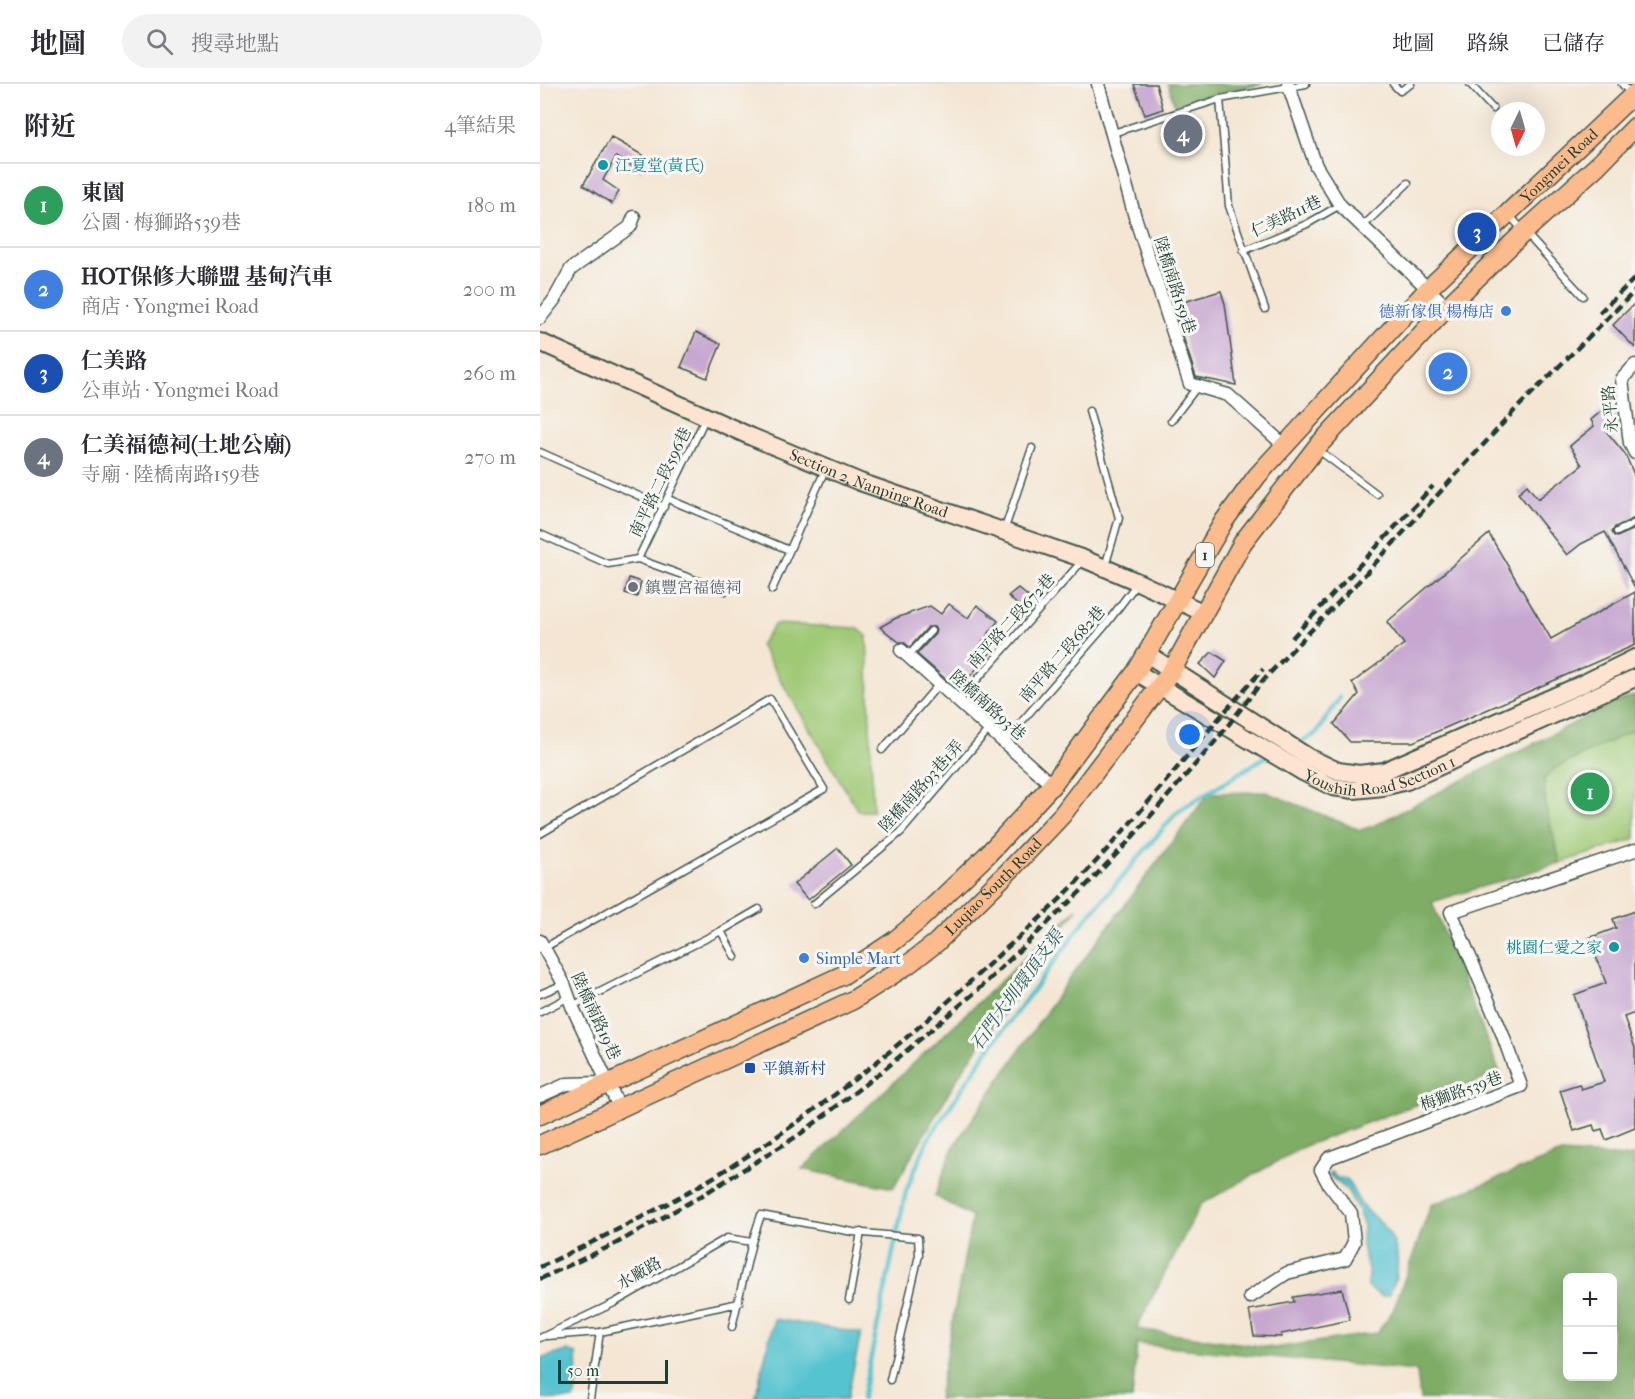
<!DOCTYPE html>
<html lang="zh-TW">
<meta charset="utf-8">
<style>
:root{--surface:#fff;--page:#f2f2f3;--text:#2b2b33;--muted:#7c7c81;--line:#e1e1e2;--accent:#1a73e8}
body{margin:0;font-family:"IM FELL French Canon","Noto Serif TC",serif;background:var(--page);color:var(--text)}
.controls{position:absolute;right:18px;bottom:18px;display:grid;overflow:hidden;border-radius:9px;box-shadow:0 6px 24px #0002}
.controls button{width:54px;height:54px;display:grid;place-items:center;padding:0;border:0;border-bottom:2px solid var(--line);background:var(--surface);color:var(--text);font:30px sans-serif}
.compass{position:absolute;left:951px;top:18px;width:54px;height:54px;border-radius:50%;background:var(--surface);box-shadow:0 6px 24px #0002;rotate:185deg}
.scale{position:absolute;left:18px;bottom:15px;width:110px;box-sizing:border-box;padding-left:6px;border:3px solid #1f3d34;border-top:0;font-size:16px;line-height:21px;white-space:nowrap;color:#1f3d34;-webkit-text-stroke:4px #f6f6f2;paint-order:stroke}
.you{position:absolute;left:650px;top:651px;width:21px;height:21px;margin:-15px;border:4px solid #fff;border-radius:50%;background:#1a73e8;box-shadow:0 0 0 9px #1a73e833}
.badge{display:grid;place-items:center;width:39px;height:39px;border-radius:50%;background:var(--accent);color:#fff;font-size:20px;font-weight:700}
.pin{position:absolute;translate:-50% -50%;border:3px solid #fff;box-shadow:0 2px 6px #0006}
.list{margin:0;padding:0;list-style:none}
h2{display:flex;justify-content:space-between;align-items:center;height:78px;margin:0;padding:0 24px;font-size:26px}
h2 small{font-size:20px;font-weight:400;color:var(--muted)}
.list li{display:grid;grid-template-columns:39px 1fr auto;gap:18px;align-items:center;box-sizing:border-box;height:84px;padding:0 24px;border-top:2px solid var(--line)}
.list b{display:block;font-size:22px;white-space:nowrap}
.list p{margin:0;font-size:20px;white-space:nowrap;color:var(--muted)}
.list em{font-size:20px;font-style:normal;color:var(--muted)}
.icon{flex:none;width:33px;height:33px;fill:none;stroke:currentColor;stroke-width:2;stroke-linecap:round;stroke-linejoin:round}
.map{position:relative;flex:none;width:1095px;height:1315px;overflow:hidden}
header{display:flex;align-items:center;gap:36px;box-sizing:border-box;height:84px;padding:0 30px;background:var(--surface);border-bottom:2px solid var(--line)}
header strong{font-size:28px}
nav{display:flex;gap:33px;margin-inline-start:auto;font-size:21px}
.search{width:420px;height:54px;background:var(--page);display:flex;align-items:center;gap:15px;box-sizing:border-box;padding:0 21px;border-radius:33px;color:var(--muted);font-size:22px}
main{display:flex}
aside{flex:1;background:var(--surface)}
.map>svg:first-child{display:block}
.green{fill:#9fc975;stroke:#5f8354;stroke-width:1.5}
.forest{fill:#7fad66;stroke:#4f754d;stroke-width:1.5;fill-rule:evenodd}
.water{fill:#57c3d0;stroke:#3b8082;stroke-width:1.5}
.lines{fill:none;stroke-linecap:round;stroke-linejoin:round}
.stream{stroke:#57c3d0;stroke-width:4.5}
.building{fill:#c7a7d0}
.lane-casing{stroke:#3f564c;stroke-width:9}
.street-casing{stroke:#3f564c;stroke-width:15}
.secondary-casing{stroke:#3f564c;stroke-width:20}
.primary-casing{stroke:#3f564c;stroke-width:21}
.lane{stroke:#fff;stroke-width:6}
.street{stroke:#fff;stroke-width:12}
.secondary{stroke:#fde4d1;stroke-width:16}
.primary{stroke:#fbbb8c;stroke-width:18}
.rail{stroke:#1f3d34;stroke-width:4.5;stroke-dasharray:9 4.5;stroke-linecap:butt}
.culture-dot{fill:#0f9aa8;stroke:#f6f6f2;stroke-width:2}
.shop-dot{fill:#3f7fe0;stroke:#f6f6f2;stroke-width:2}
.worship-dot{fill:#6b7280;stroke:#f6f6f2;stroke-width:2}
.transit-dot{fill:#1a4fb4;stroke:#f6f6f2;stroke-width:2}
.labels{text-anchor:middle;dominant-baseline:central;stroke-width:6;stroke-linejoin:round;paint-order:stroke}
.shield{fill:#f6f6f2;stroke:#60746d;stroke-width:1.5}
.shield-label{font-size:15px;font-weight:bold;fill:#1f3d34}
.culture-label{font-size:16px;fill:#0d838f;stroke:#f6f6f2;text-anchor:start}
.street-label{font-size:16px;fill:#1f3d34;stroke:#f6f6f2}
.shop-label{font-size:16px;fill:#366cbe;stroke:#f6f6f2;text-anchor:end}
.worship-label{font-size:16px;fill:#5b616d;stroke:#f6f6f2;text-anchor:start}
.transit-label{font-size:16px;fill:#164399;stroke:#f6f6f2;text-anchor:start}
.water-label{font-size:18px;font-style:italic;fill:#2d5e5b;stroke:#f6f6f2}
</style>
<header>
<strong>地圖</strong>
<div class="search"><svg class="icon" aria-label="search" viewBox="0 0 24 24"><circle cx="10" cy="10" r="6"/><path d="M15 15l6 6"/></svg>搜尋地點</div>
<nav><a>地圖</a><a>路線</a><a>已儲存</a></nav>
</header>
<main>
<aside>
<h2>附近<small>4筆結果</small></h2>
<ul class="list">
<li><span class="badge" style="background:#2e9e5b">1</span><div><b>東園</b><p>公園 · 梅獅路539巷</p></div><em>180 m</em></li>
<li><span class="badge" style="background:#3f7fe0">2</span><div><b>HOT保修大聯盟 基甸汽車</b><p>商店 · Yongmei Road</p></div><em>200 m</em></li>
<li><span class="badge" style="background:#1a4fb4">3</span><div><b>仁美路</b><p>公車站 · Yongmei Road</p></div><em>260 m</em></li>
<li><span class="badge" style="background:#6b7280">4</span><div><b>仁美福德祠(土地公廟)</b><p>寺廟 · 陸橋南路159巷</p></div><em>270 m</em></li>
</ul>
</aside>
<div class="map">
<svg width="1095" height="1315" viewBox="0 0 1095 1315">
<rect width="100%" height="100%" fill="#f6f6f2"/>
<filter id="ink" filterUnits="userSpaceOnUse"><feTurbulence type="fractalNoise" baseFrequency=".0167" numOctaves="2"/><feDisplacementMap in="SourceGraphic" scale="12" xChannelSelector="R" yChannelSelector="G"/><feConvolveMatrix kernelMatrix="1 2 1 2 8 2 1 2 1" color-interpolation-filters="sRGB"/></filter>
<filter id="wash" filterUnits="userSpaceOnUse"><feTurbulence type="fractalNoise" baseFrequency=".008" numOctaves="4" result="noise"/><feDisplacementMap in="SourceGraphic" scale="24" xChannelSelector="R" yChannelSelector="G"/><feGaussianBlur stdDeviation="1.35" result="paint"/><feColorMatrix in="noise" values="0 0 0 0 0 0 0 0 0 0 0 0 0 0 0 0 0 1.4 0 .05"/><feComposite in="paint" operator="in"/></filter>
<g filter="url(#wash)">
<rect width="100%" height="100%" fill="#f4e6d3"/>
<path class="green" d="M 235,540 L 317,544 L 327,552 L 333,727 L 318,727 L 220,561 Z
M 1095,645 L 1095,755 L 1020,779 L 1005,721 L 1004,695 L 1015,684 Z"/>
<path class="forest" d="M 628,0 L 723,0 L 679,9 L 635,22 Z
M 1095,611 L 1095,645 L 1015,684 L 1004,695 L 1005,721 L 1020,779 L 892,818 L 960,989 L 765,1062 L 661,1120 L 596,1245 L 734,1264 L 837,1249 L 853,1227 L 891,1121 L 1021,1069 L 1088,1073 L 1095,1071 L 1095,1315 L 880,1315 L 877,1287 L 597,1260 L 592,1315 L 398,1315 L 432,1133 L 395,1112 L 413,1063 L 526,899 L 669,709 L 726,708 L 820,746 L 833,742 L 1071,620 ZM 1028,1194 L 1072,1194 L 1072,1292 L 1028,1292 Z
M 537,825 L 421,988 L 353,1104 L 262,1085 Z"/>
<path class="water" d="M 791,1088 L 797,1094 L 807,1095 C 813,1105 817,1116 824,1124 C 831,1131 839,1137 845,1144 C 862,1164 860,1189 849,1211 L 841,1212 L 828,1203 L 828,1185 L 822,1161 L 823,1140 L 818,1126 L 807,1106 L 789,1091 Z
M 234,1235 L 321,1249 L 307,1315 L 215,1315 Z
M 27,1267 L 37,1270 L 38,1296 L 34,1315 L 0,1315 L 0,1275 Z"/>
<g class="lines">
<path class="stream" d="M 754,661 L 776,650 L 800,613
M 322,1315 L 366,1107 L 387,1057 L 446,969 L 543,839 L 637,728 L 727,672"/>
</g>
<g id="blocks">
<path class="building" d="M 594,0 L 616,0 L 623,25 L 605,31 Z
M 635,39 L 656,46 L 651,61 L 630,55 Z
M 71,53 L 109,75 L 101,87 L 76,73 L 63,96 L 79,107 L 72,120 L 43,101 Z
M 681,207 L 685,220 L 696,301 L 656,293 L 633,221 Z
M 1095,219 L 1095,264 L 1073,241 Z
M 156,248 L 181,260 L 167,294 L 141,283 Z
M 1070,320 L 1078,338 L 1066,347 L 1085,370 L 1095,393 L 1095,434 L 1075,443 L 1072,448 L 1074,452 L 1077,453 L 1095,445 L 1095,504 L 1065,448 L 1041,460 L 1027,471 L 978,409 L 987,401 L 998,415 L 1042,381 L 1030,362 L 1054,342 L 1051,336 Z
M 949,450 L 1011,555 L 1095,508 L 1095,561 L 873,658 L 810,658 L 794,640 L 819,610 L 812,599 L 864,560 L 847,538 Z
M 89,494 L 101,498 L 97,513 L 85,509 Z
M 478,504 L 496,519 L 486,529 L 468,512 Z
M 409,520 L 428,534 L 437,521 L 458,537 L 440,561 L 450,569 L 418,606 L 377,570 L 395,550 L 396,546 L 394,543 L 388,543 L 370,563 L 363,558 L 359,558 L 340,543 L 356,534 L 390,522 L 401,530 Z
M 672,568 L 686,577 L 675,594 L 660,580 Z
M 298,764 L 311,781 L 268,816 L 254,800 Z
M 1095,827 L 1095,929 L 1084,933 L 1095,964 L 1095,1044 L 1066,1056 L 1062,1045 L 1055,1047 L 1053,1041 L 1034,1047 L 1020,1006 L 1039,1000 L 1041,1005 L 1064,998 L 1034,911 L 1066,899 L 1049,854 L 1076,844 L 1073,835 Z
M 802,1205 L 810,1236 L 741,1250 L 741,1253 L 714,1252 L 709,1226 L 754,1218 L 753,1213 Z"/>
</g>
</g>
<g filter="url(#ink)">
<use href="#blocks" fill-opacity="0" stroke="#3f564c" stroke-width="1.5"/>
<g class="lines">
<g class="lane-casing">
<path id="lane" d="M 853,0 L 860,7 L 871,0
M 930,0 L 953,25
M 1082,0 L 1092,11
M 680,15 L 689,122 L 725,225
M 573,49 L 680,15 L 766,0
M 970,132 L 1043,212
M 822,143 L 868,99
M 703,167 L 767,140 L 800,121
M 549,327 L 579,434 L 565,483
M 631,337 L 657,303
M 777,365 L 837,410
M 0,368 L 124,423
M 128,415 L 249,466
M 464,447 L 492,364
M 1077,448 L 1095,439
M 0,450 L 68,480 L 98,475 L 186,507
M 98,475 L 166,333
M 232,506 L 285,386
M 368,572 L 391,547
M 418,617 L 543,476
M 464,658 L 564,543 L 598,498
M 342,666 L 399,600
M 0,750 L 230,615 L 284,705 L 4,864
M 274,820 L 361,748 L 449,645
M 181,847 L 195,873
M 0,910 L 24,900
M 32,922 L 181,847 L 219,825
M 0,928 L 29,913
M 309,1216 L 321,1148
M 192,1243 L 212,1158 L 221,1131 L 313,1148 L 378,1154 L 379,1171 L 350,1296
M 7,1252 L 60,1248 L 199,1219
M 0,1254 L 74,1219 L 187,1154 L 212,1158
M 50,1315 L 60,1248"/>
</g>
<g class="street-casing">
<path id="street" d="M 558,0 L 595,133 L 650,300 L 688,311 L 745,362
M 748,0 L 776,82 L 800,121 L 907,223
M 0,234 L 14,216 L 31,185 L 90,143 L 94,133
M 1095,281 L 1082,295 L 1090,359 L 1095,369
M 361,566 L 512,701
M 0,857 L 24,900 L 32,922 L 79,1023
M 0,1012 L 27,1000 L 62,999
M 710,1213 L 747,1189 L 805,1175 L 814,1158 L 811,1129 L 788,1099 L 781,1086 L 789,1074 L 981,1002 L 962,949 L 911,828 L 1095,766"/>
</g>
<g class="secondary-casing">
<g id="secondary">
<path id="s1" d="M 0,258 L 212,353 L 320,398 L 544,475 L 598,498 L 664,529"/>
<path d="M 607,570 L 768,673 L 798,687 L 819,690 L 844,687 L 867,677 L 1040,601 L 1095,574"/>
<path id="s2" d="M 596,588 L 761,687 L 793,703 L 814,706 L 843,703 L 867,697 L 1095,594"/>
</g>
</g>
<g class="primary-casing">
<g id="primary">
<path id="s3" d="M 0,1031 L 303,891 L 354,857 L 377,838 L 447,771 L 512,701 L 596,588 L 684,437 L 717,392 L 888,205 L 1095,9"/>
<path id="s4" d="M 0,1061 L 313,916 L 366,882 L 396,859 L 471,785 L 522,731 L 632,586 L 703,458 L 776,364 L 907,223 L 985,147 L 1057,82 L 1095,43"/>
</g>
</g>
<use href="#lane" class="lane"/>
<use href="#street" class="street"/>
<use href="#secondary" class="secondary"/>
<use href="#primary" class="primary"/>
<path class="rail" d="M 1059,229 L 1095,194
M 752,554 L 893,402
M 0,1183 C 54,1158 106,1132 157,1103 C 268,1038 369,956 462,868 C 487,846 512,824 535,800 C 601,731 659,654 723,585
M 0,1195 L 75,1160 L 161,1112 L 259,1051 L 345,985 L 439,905 L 540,808 L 588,758 L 679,653 L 724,595 L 818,498 L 975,326 L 1095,207"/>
</g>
</g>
<g class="culture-dot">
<circle cx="63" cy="81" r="6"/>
<circle cx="1074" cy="863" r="6"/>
</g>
<g class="shop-dot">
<circle cx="966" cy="227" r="6"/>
<circle cx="264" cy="874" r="6"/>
</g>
<circle class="worship-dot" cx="93" cy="503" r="6"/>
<rect class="transit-dot" x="204" y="978" width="12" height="12" rx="3"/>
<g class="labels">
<rect class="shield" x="656" y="459" width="18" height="24" rx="4.5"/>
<g class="shield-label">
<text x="665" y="471">1</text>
</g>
<g class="culture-label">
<text x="75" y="81">江夏堂(黃氏)</text>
<text x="1062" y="863" text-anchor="end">桃園仁愛之家</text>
</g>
<g class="street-label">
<text stroke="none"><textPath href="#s3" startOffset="1422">Yongmei Road</textPath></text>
<text transform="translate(746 132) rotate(-25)">仁美路11巷</text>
<text transform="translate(635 201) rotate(72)">陸橋南路159巷</text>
<text transform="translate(1070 325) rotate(-95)">永平路</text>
<text transform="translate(120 398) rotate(-64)">南平路二段596巷</text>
<text stroke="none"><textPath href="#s1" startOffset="358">Section 2, Nanping Road</textPath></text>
<text transform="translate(471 537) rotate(-48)">南平路二段672巷</text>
<text transform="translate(522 570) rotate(-49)">南平路二段682巷</text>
<text transform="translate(448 621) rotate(42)">陸橋南路93巷</text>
<text stroke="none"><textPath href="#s2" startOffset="276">Youshih Road Section 1</textPath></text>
<text transform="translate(381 702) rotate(-48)">陸橋南路93巷1弄</text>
<text stroke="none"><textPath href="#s4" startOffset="526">Luqiao South Road</textPath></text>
<text transform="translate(56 932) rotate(65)">陸橋南路19巷</text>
<text transform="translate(921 1007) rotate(-20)">梅獅路539巷</text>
<text transform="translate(99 1189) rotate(-30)">水廠路</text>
</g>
<g class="shop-label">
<text x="954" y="227">德新傢俱 楊梅店</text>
<text x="276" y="874" text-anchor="start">Simple Mart</text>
</g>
<g class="worship-label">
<text x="105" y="503">鎮豐宮福德祠</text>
</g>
<g class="transit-label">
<text x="222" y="984">平鎮新村</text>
</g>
<g class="water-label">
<text transform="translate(477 906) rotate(-54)">石門大圳環頂支渠</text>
</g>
</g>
</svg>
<div class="controls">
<button>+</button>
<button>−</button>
</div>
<svg class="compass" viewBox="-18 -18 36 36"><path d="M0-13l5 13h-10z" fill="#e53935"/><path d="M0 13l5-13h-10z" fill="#7c7c81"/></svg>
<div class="scale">50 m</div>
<div class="you"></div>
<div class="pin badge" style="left:1050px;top:708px;background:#2e9e5b">1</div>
<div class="pin badge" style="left:908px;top:288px;background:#3f7fe0">2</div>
<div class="pin badge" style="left:937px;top:148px;background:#1a4fb4">3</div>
<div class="pin badge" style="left:643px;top:50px;background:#6b7280">4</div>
</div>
</main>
